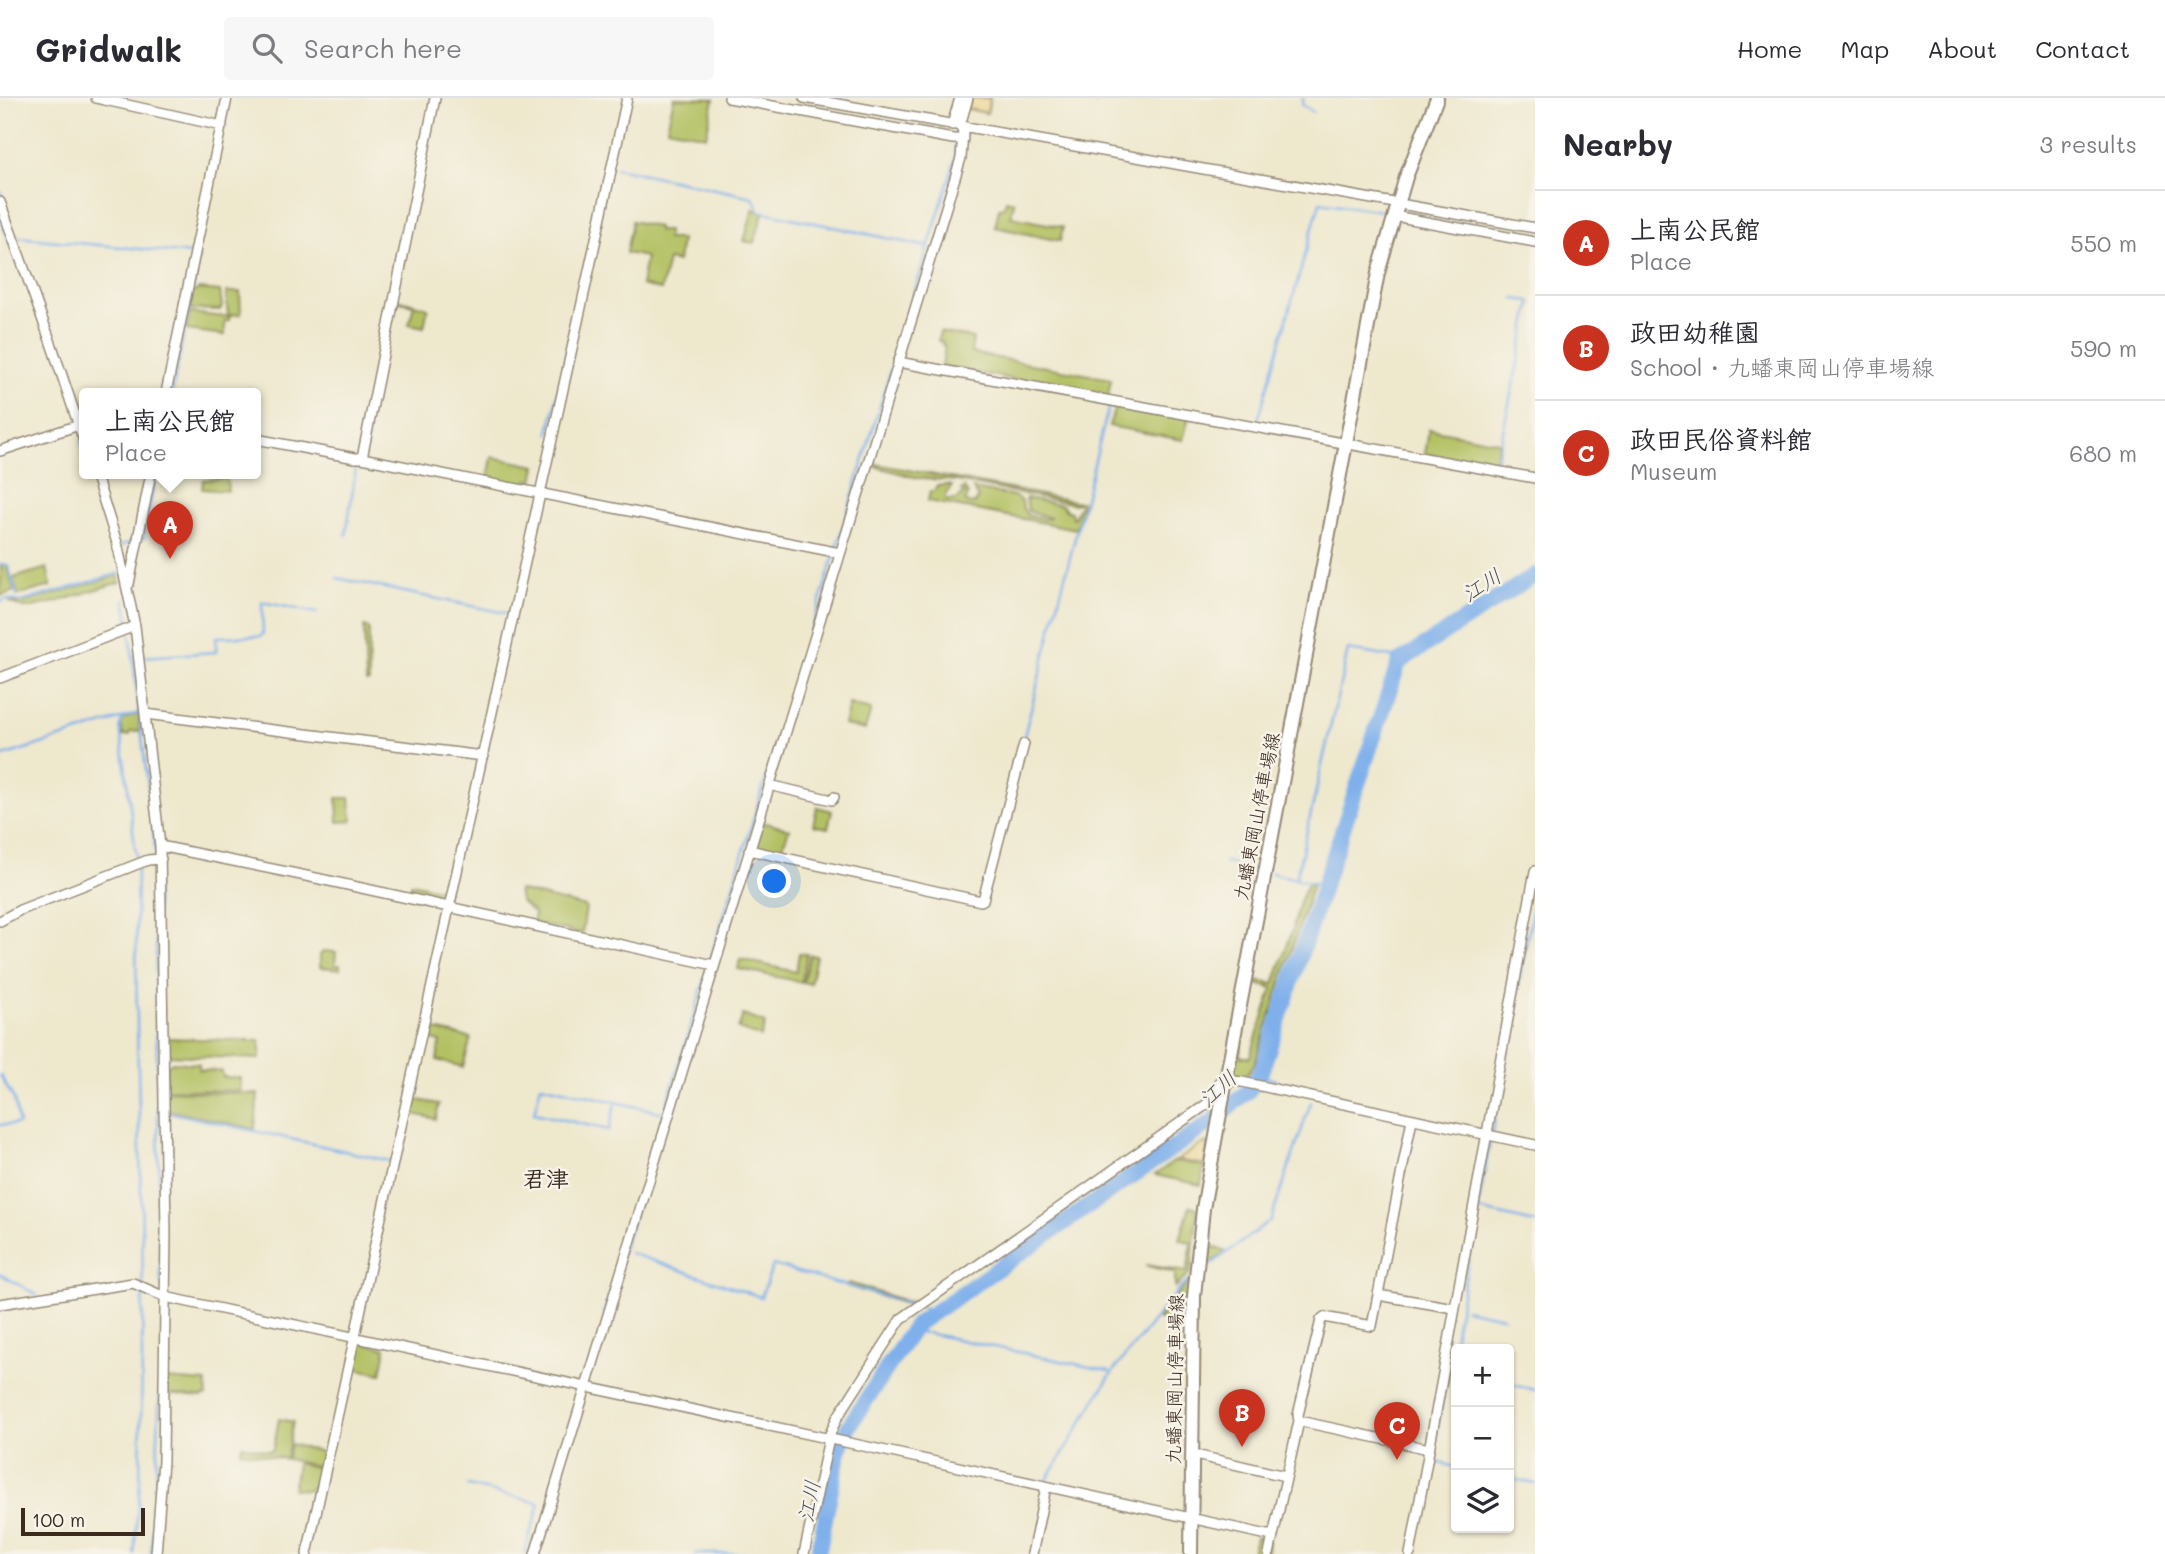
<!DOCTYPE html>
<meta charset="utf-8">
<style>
:root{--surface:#fff;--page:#f7f7f7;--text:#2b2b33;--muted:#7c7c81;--line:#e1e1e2;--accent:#c8321e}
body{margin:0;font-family:Mali,"Klee One",sans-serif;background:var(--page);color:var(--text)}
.controls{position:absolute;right:21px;bottom:21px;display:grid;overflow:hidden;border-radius:7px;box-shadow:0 2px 5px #0004}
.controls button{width:63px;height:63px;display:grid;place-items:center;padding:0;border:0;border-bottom:2px solid var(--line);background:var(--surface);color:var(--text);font:35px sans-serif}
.scale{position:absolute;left:21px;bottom:18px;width:124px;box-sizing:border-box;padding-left:7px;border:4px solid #3b2a1e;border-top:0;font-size:19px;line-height:24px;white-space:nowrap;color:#3b2a1e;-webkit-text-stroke:5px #f7f3e8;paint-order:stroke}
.you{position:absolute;left:775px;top:784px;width:24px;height:24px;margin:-18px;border:5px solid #fff;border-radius:50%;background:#1a73e8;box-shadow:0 0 0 10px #1a73e833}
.badge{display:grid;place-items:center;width:46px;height:46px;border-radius:50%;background:var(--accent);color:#fff;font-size:23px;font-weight:700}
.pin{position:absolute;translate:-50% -58px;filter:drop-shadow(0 2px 4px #0008)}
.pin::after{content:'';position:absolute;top:37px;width:24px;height:21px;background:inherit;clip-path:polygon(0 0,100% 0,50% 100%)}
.popup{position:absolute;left:79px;top:290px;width:182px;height:91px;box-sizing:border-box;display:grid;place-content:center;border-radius:7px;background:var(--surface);filter:drop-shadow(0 2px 5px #0005);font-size:23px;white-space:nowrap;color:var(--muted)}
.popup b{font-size:26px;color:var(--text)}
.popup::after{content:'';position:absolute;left:50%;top:100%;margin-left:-14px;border:14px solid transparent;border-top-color:var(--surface)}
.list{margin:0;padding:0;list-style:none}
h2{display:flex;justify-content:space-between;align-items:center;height:91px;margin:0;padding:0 28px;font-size:30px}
h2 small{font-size:23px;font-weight:400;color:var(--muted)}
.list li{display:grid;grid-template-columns:46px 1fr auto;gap:21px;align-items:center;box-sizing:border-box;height:105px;padding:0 28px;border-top:2px solid var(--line)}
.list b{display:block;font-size:26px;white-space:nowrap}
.list p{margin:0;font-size:23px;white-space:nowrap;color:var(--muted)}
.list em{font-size:23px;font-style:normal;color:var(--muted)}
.icon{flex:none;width:38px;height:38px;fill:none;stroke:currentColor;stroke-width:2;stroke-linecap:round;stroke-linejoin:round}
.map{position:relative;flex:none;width:1535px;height:1456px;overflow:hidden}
header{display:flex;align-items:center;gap:42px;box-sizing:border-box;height:98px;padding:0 35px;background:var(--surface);border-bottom:2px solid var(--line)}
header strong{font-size:33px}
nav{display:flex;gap:38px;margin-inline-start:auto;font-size:24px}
.search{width:490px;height:63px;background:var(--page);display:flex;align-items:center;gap:18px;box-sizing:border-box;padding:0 24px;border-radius:7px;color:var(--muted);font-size:26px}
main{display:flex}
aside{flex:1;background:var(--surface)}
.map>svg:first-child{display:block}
.green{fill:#b4c163;stroke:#787640;stroke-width:2;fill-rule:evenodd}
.sand{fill:#eeda9e;stroke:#94825e;stroke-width:2}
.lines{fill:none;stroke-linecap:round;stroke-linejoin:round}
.stream{stroke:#7fb0eb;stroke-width:2.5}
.river{stroke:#7fb0eb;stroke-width:16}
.minor-casing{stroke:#948976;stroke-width:12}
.secondary-casing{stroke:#948976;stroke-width:16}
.minor{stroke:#fff;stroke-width:9}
.secondary{stroke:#fff;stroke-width:12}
.labels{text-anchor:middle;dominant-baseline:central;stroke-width:5;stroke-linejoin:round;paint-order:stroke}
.street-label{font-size:19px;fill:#3b2a1e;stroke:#f7f3e8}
.water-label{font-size:21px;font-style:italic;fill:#4f525c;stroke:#f7f3e8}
.quarter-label{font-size:23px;font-weight:bold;fill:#3b2a1e;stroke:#f7f3e8}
</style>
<header>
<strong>Gridwalk</strong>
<div class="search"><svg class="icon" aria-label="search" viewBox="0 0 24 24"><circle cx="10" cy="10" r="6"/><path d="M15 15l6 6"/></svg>Search here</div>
<nav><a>Home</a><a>Map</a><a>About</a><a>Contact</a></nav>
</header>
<main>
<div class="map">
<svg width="1535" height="1456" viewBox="0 0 1535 1456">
<rect width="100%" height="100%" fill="#f7f3e8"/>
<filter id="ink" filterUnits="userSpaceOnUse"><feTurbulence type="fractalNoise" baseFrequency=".0143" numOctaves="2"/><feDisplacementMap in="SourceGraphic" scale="14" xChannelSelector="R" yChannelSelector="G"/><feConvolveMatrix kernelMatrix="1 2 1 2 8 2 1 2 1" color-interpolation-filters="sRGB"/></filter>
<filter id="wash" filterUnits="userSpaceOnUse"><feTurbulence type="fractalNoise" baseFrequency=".00686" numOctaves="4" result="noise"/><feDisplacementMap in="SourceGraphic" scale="28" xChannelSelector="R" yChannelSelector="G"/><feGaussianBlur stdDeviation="1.57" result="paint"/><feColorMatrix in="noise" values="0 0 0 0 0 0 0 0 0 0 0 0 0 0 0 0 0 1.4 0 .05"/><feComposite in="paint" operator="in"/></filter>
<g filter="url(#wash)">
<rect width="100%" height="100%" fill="#eee8cd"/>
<path class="green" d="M 674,0 L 714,1 L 706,38 L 667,30 Z
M 1006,102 L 1014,104 L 1011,119 L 1063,129 L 1060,143 L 995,129 L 999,110 L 1004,109 Z
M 753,111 L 763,115 L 754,145 L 744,143 Z
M 632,123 L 658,129 L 658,133 L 668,133 L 667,141 L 681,141 L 678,164 L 668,162 L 661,192 L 641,187 L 646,159 L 626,155 Z
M 198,191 L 220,193 L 222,208 L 220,212 L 190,211 L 193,193 L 197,193 Z
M 226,194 L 240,194 L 241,216 L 230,217 L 229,223 L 225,223 L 225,237 L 186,232 L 190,215 C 203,215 215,220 228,218 Z
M 397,201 L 428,210 L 424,229 L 409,226 L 414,207 L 396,203 Z
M 940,234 L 973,240 L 971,255 L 1111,281 L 1108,299 L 942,268 L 945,248 L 942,247 L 943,244 L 938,243 Z
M 1116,306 L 1189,319 L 1183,342 L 1109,328 Z
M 1429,331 L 1499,344 L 1494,369 L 1425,356 Z
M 492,359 L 536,368 L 533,383 L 527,382 L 526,387 L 522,386 L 521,390 L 488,381 Z
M 871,365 L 1080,404 L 1075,406 L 957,383 L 918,380 L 870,367 Z
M 227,380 L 228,393 L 202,391 L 203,382 Z
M 946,387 L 952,388 L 946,396 L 946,402 L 956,402 L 964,395 L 961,392 L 964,389 L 968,397 L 965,403 L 970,406 L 976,405 L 978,399 L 973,391 L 1014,398 L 1022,403 L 1023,410 L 1027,417 L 1045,421 L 1051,420 L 1028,413 L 1026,400 L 1062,407 L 1067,413 L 1071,414 L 1072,419 L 1074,420 L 1080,407 L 1083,406 L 1076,431 L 928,403 L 930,393 L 934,393 L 937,388 Z
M 1,466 L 7,468 L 14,493 L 0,498 Z
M 47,470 L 51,488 L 18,497 L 13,480 Z
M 118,477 L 120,484 L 56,504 L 28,510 L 23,510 L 9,504 L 22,505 Z
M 364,529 L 369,530 L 369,584 L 366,584 Z
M 849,606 L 871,612 L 865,632 L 844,627 Z
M 138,616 L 140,633 L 130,634 L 130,637 L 123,638 L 121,626 L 124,621 Z
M 337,700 L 350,700 L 352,723 L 338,724 Z
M 817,709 L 832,713 L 828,730 L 813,727 Z
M 761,724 L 789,731 L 781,754 L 753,748 Z
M 411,785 L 448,793 L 447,795 L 444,795 L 439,804 L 411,799 Z
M 1308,785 L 1313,786 L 1254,967 L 1244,980 L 1232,977 L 1249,882 L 1274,886 L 1292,833 L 1300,803 ZM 1255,886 L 1273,890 L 1250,959 L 1243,959 L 1239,957 L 1240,954 L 1250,887 Z
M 518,792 L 586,809 L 582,836 L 534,825 L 534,815 L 520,803 Z
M 323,853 L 336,854 L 335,867 L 340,867 L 340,871 L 320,869 L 320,857 Z
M 799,855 L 807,856 L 801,884 L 738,871 L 740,861 L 796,874 Z
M 810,857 L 816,858 L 810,886 L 803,884 Z
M 743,917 L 765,925 L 761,939 L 738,931 Z
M 427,930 L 471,940 L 463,969 L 437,962 L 440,944 L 425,940 Z
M 165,940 L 260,943 L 260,961 L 169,957 L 168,953 L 165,952 Z
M 172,964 L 199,966 L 199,972 L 222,973 L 223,979 L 240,980 L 241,993 L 166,991 L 166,968 Z
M 166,993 L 258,996 L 255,1031 L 166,1012 Z
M 413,1001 L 439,1006 L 436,1021 L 409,1015 Z
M 1175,1063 L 1204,1068 L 1201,1087 L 1155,1077 Z
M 1190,1108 L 1198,1110 L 1191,1174 L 1175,1190 L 1175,1175 L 1145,1167 L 1187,1174 L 1192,1145 L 1180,1141 Z
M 1203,1144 L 1226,1154 L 1200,1172 Z
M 1191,1184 L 1188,1228 L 1184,1227 L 1185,1216 L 1173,1213 L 1169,1224 L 1158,1221 L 1184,1189 Z
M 849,1185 L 908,1204 L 920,1203 L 912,1208 L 846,1188 Z
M 361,1245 L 386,1250 L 381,1276 L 354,1270 L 359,1247 Z
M 166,1281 L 206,1284 L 207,1297 L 202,1299 L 166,1296 Z
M 279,1321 L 293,1324 L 286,1361 L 241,1353 L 242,1347 L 269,1353 L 273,1352 Z
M 290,1346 L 322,1354 L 319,1369 L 287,1361 Z
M 297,1365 L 319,1370 L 314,1390 L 311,1390 L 310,1392 L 293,1391 Z
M 1256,1439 L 1268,1442 L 1267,1456 L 1252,1456 Z"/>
<path class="sand" d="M 971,0 L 990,0 L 987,15 L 967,11 Z
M 1208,1045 L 1205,1067 L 1178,1062 L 1202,1046 Z"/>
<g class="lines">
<path class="stream" d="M 1067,0 L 1097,5 L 1099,0
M 1303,0 L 1302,7 L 1313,14
M 616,70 L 753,99 L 759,113 L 928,149
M 0,93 L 2,101
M 0,117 L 18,166
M 17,139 L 191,156
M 172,295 L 199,157
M 1257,326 L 1320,104 L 1389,114
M 549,335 L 613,44
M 81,344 L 84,354
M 1495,370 L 1531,205 L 1530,203 L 1514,201
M 346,437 L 357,364
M 141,441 L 144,440 L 156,375
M 121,448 L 134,443
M 836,452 L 956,58 L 955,28
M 0,466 L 8,467 L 17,498
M 337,480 L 510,516
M 125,502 L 129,522
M 0,504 L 7,501 L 21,504 L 120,475
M 130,536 L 156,758 L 156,904 L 161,1186
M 142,559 L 216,554 L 216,539 L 261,538 L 263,535 L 262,504 L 317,515
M 1023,642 L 1109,308
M 0,659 L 123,620
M 137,764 L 120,628 L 123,620 L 138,615
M 1225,764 L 1260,772
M 137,770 C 134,909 141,1048 143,1187
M 1271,775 L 1296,781
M 1324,787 L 1296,781 L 1348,552 L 1404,561
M 710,863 L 834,458
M 0,977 L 14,1001 L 19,1026 L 0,1027
M 1259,977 L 1275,982 L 1280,988
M 616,1004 L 609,1032 L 534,1015 L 541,987 L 664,1015
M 168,1014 L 390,1063
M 1478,1112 L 1535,1125
M 630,1155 L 761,1199 L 773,1167 L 913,1207
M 1201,1174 L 1271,1122 L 1311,1004
M 0,1176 L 37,1197
M 922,1210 L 936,1214
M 1465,1211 L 1503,1219
M 604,1215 L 708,870
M 912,1232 L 924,1235
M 927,1235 L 1109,1273
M 1453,1274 L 1456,1275
M 1509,1286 L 1535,1292
M 848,1332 L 864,1345
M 1432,1360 L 1535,800
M 1436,1364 L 1456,1369
M 1509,1380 L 1535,1386
M 1045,1385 L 1111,1276 L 1180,1190 L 1190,1182
M 468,1388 L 540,1405 L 524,1456
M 134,1456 L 140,1384 L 143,1194
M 151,1456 L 156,1390 L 160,1285
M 695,1456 L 750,1456"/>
<path class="river" d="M 818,1456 L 839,1351 L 849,1328 L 912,1232 L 917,1226 L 1214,1022 L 1249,992 L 1261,974 L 1399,564 L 1535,477"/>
</g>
</g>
<g filter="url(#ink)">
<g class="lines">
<g class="minor-casing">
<path id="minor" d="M 96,0 L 222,28
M 729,0 L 953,41 L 963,41
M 804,0 L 1535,130
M 952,27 L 960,0
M 0,104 L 51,245 L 84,343
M 1394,118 L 1535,144
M 898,264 L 1535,380
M 166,295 L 227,0
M 256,341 L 355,360 L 362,360 L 840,455
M 0,353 L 79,327
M 362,360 L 435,0
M 95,375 L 117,445 L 135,528 L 160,748 L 166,1134 L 163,1363 L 156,1456
M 129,486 L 151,375
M 0,580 L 135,528
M 145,616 L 483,658
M 769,687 L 832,702 L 834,699
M 160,748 L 311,779 L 714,867
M 749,752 L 981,803 L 983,802 L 1024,646
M 0,823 L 20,812 L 148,762 L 161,761
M 1378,1197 L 1454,1210
M 0,1206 L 133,1185 L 165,1199 L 868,1349 L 1272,1438
M 1299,1323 L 1429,1351
M 1191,1356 L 1285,1378
M 307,1456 L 627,0
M 535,1456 L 961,60 L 963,36 L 961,24 L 968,0
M 804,1456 L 830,1336 L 837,1320 L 901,1221 L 1207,1006 L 1219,984 L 1226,982 L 1242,984 L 1535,1047
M 1032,1456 L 1046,1389
M 1269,1456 L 1299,1323 L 1298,1317 L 1321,1222 L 1324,1219 L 1372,1228 L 1412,1021
M 1410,1456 L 1535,773"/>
</g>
<g class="secondary-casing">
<path id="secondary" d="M 1191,1456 L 1194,1198 L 1203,1111 L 1226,982 L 1378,175 L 1406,79 L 1437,0"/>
</g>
<use href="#minor" class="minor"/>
<use href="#secondary" class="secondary"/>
</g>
</g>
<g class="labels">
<g class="street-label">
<text transform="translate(1256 718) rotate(-79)">九蟠東岡山停車場線</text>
<text transform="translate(1174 1281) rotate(-89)">九蟠東岡山停車場線</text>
</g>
<g class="water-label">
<text transform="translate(1481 486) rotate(-33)">江川</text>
<text transform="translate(1217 990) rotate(-42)">江川</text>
<text transform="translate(808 1403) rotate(-79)">江川</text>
</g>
<g class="quarter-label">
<text x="546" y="1080">君津</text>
</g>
</g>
</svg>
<div class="controls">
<button>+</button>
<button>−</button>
<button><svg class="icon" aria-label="layers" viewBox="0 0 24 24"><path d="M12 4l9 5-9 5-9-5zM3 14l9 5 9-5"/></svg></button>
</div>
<div class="scale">100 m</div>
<div class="you"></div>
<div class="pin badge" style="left:170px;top:461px">A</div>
<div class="popup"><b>上南公民館</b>Place</div>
<div class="pin badge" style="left:1242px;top:1349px">B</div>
<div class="pin badge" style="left:1397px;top:1362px">C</div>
</div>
<aside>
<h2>Nearby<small>3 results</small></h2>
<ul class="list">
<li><span class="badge">A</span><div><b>上南公民館</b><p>Place</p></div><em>550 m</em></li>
<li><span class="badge">B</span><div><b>政田幼稚園</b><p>School · 九蟠東岡山停車場線</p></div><em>590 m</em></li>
<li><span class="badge">C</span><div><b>政田民俗資料館</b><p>Museum</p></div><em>680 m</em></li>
</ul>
</aside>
</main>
